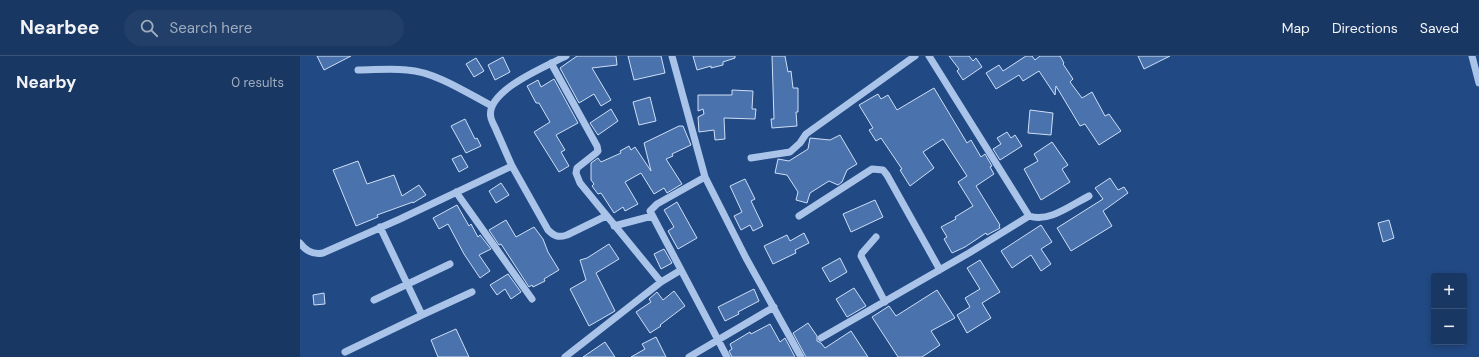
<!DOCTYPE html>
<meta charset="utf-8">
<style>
:root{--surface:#193763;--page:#223f69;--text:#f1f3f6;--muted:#9facbe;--line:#375178}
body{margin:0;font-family:"DM Sans",sans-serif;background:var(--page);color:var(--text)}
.controls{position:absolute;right:12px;bottom:12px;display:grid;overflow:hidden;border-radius:4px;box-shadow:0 2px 6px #0003}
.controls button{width:36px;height:36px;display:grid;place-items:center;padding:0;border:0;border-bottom:1px solid var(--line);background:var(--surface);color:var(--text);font:20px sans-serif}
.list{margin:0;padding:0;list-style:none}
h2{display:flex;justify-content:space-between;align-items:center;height:52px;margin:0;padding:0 16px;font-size:17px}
h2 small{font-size:13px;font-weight:400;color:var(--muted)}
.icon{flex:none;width:22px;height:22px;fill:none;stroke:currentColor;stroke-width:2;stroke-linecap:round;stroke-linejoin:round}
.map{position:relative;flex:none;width:1179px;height:301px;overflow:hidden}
header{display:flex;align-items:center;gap:24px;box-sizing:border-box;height:56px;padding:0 20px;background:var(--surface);border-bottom:1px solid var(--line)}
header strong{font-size:19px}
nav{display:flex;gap:22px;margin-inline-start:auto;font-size:14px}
.search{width:280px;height:36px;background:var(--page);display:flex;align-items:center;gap:10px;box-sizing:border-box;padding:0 14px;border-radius:22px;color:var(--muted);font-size:15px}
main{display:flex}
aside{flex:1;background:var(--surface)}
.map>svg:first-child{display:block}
.building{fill:#4a72ac;stroke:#cedff7}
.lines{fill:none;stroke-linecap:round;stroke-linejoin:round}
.minor{stroke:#aac4e9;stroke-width:7}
</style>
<header>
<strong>Nearbee</strong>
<div class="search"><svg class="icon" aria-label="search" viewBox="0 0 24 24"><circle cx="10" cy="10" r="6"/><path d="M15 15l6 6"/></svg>Search here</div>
<nav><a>Map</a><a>Directions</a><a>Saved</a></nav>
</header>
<main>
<aside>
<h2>Nearby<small>0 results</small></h2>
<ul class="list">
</ul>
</aside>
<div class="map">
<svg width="1179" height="301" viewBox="0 0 1179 301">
<rect width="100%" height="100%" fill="#214984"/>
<path class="building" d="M 17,0 L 51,0 L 24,14 Z
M 277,0 L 316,0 L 317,9 L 292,12 L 311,44 L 301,50 L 294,38 L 279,47 L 260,12 Z
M 328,0 L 361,0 L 365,17 L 334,24 Z
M 393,0 L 435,0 L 435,2 L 423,6 L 423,9 L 411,12 L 411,10 L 397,14 Z
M 472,0 L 485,0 L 488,16 L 491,15 L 493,32 L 498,32 L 498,56 L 496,56 L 497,70 L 472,72 L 471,63 L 474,63 Z
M 649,0 L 669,0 L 673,5 L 676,2 L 682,11 L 663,24 L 657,15 L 659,13 Z
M 726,0 L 732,0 L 735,4 L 740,0 L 760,0 L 764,7 L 763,8 L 773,23 L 770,26 L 782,42 L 792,36 L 805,60 L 809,58 L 821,75 L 799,89 L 785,68 L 780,70 L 756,30 L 755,39 L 739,15 L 723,25 L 719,19 L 696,33 L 686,17 L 699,9 L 703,15 Z
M 838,0 L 870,0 L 844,13 Z
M 203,1 L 210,16 L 195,24 L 188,9 Z
M 176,2 L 184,15 L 174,21 L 166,8 Z
M 254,23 L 278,67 L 256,79 L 265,94 L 261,96 L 269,110 L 259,116 L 234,76 L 250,66 L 239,47 L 236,47 L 227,30 L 238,24 L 241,31 Z
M 634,32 L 667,87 L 671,84 L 681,101 L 685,98 L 692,110 L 690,111 L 694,118 L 676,130 L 700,169 L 699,170 L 700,172 L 687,179 L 686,177 L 665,191 L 652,197 L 644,183 L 647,181 L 641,171 L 656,163 L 655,161 L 673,150 L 658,126 L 667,120 L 643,83 L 623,96 L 634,112 L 610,130 L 600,114 L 602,113 L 581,82 L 576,85 L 569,74 L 573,72 L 559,49 L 578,38 L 581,43 L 588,39 L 597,54 Z
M 432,34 L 453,35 L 452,53 L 456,53 L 455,63 L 424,62 L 425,83 L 415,84 L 414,74 L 399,76 L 398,61 L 404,58 L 403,53 L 398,55 L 398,39 L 432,39 Z
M 350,41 L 356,65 L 339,69 L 333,46 Z
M 311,53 L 318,65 L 298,79 L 290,67 Z
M 730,54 L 753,57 L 751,79 L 728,77 Z
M 165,63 L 175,83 L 177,82 L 181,90 L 166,97 L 151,70 Z
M 379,70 L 383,70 L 391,89 L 372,98 L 373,100 L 366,103 L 382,128 L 367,137 L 364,132 L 354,138 L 341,117 L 325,126 L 338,148 L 325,155 L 323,151 L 314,157 L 301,137 L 298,138 L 292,130 L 294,128 L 291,124 L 291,107 L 298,102 L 301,106 L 321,97 L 320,95 L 329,90 L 331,94 L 335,91 L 351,115 L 344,87 Z
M 707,76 L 711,82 L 715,79 L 722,90 L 700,104 L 693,93 L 701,88 L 697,82 Z
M 540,79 L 557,108 L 547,114 L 542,126 L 538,129 L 529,125 L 510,137 L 507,147 L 496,144 L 498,136 L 487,119 L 475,117 L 478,103 L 489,105 L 508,93 L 510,82 L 530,84 Z
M 752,86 L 768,109 L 762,113 L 770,126 L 741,144 L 724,113 L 738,105 L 734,98 Z
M 161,99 L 168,111 L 159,116 L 152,103 Z
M 58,105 L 67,128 L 94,119 L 102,140 L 119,129 L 126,139 L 113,147 L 113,146 L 77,159 L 78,161 L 56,170 L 33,114 Z
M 810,122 L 818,134 L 824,131 L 828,137 L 803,155 L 812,170 L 771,195 L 757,172 L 803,143 L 795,132 Z
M 445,123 L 455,143 L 451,145 L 463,170 L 453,175 L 450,169 L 441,174 L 434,160 L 442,156 L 430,130 Z
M 201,127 L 209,139 L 196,147 L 189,135 Z
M 575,144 L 583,161 L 551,176 L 543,158 Z
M 377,146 L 397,182 L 378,193 L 368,175 L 374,171 L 364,154 Z
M 157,149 L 169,170 L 171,168 L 178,181 L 180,179 L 191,193 L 179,199 L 190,215 L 180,222 L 164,198 L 148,168 L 139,173 L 133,162 Z
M 206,164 L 216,181 L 234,171 L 243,183 L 248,196 L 259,214 L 244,223 L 245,225 L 233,231 L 232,229 L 229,231 L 201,188 L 199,189 L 189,174 Z
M 1089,164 L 1094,182 L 1083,186 L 1078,167 Z
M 741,169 L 752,186 L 741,193 L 751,208 L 741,215 L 731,199 L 712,212 L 701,195 Z
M 504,177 L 509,187 L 495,194 L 496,197 L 473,208 L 464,190 L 487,179 L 490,185 Z
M 309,188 L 319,203 L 296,217 L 315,255 L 289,270 L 270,233 L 286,224 L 280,204 L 287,202 Z
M 364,193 L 372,207 L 361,213 L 354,198 Z
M 540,202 L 547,216 L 530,226 L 522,212 Z
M 680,204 L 700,236 L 682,247 L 691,262 L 667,277 L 657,259 L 670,251 L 665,242 L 680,233 L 667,212 Z
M 208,218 L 221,236 L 211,243 L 205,233 L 197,239 L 190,229 Z
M 554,232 L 566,250 L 547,261 L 536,243 Z
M 454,233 L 459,245 L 438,256 L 439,258 L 425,265 L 418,251 Z
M 637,234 L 655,262 L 631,275 L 640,289 L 622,301 L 598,301 L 572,261 L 589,250 L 596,260 Z
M 374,235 L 385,250 L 360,269 L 361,270 L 350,277 L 336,256 L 351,246 L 349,243 L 357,236 L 363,244 Z
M 24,237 L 25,248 L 14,249 L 13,239 Z
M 508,267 L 517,280 L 517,285 L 521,287 L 525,292 L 551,275 L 568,301 L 506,301 L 493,277 Z
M 470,268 L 480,286 L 485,282 L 495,301 L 432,301 L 429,295 L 432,293 L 430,288 L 450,276 L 451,278 Z
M 156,273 L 169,301 L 138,301 L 131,284 Z
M 356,281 L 366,301 L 331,301 L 345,293 L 342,288 Z
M 305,286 L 315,301 L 283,301 Z"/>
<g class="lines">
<path class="minor" d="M 372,0 L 405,121 L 446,202 L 501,301
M 1172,0 L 1179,27
M 251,7 L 297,90 L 298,95 L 296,97 L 277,112 L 276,117 L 280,127 L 361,226
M 58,14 C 74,14 91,12 107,14 C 136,16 167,37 192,50
M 451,102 L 490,96 L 500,87 L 506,78 L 615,0
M 212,110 L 248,174 C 254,180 258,182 267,179 L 306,160
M 405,121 L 357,148 L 350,155 L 427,301
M 156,136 L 232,243
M 499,160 L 572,113 L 583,114 L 587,119 L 640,214
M 729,160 C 749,167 771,149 789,140
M 314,170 L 352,160
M 576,181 L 562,197 L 561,200 L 585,246
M 0,187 C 6,195 13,199 23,197 L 100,163 L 212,110 C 207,99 202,87 197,76 C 195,71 192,66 191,62 C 184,35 247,10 266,0
M 74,244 L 150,208
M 122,259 L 172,236
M 521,282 L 669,197 L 729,160 L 629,0
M 45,296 L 122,259 L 80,171
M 265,301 L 361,226 L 381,214
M 389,301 L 474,251"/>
</g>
</svg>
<div class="controls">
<button>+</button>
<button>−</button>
</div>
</div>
</main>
